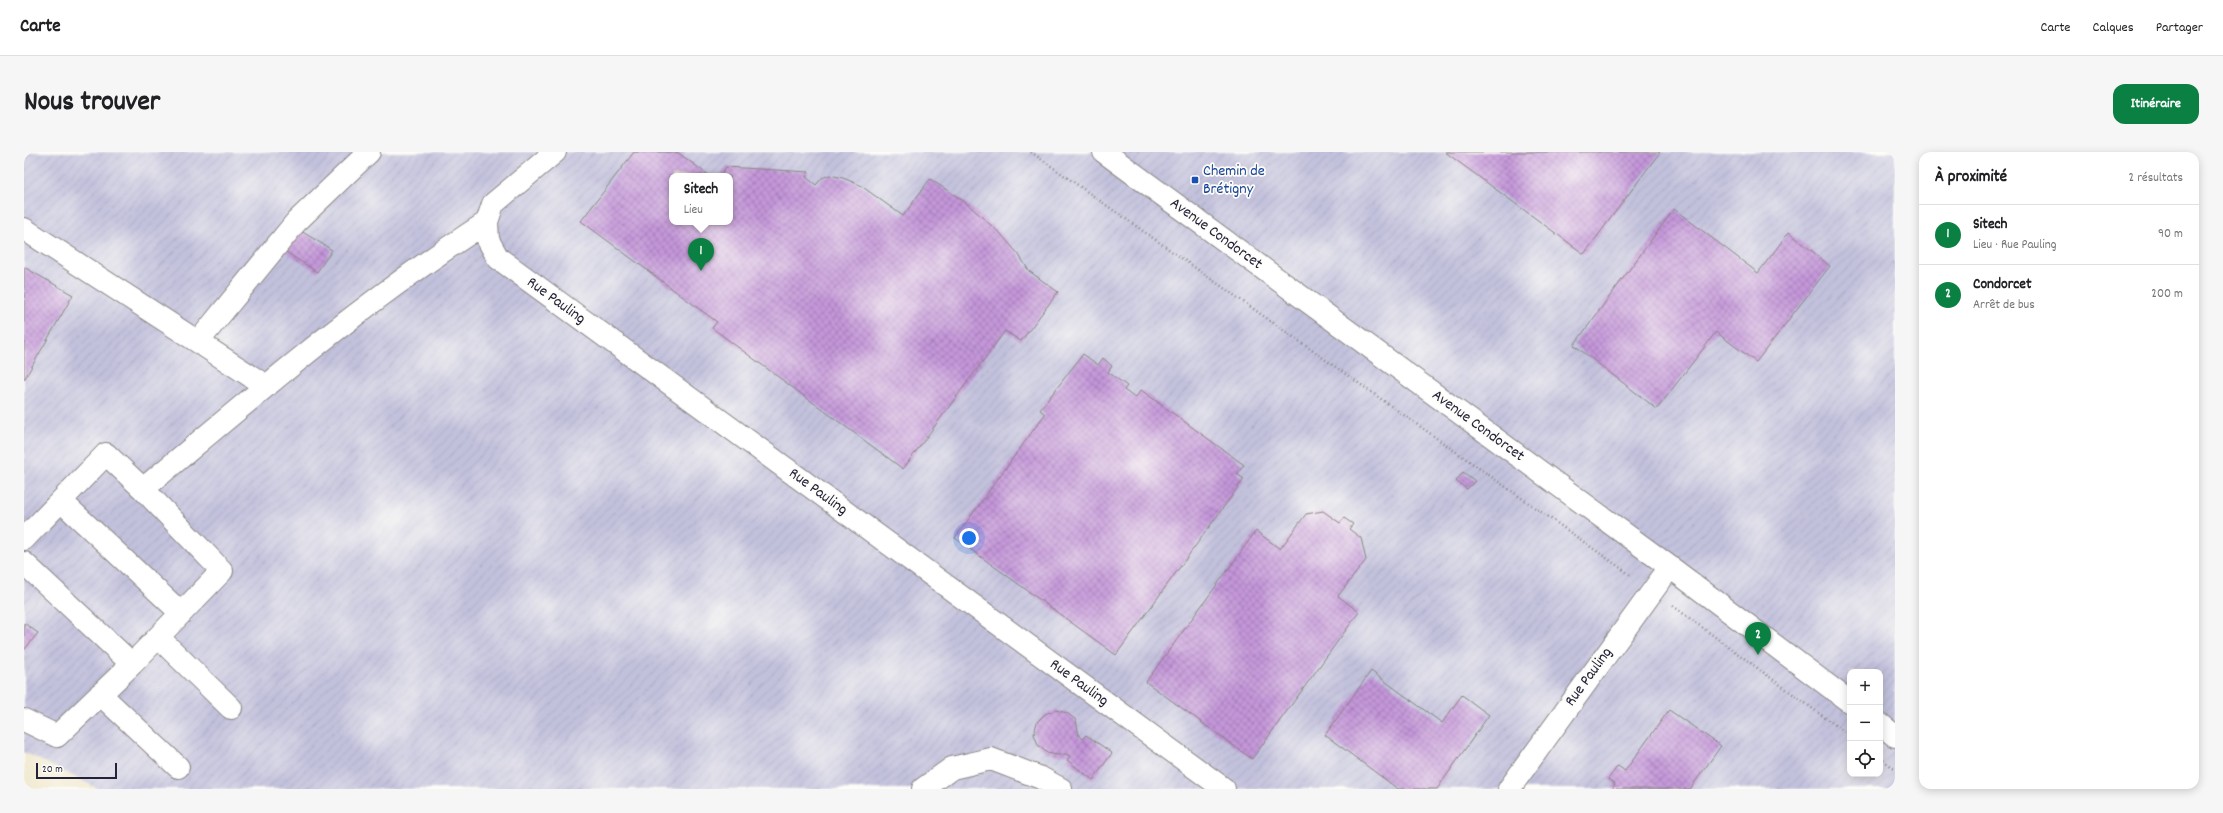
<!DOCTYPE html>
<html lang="fr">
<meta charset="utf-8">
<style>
:root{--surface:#fff;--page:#f6f6f6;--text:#202124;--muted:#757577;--line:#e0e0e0;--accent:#0b8043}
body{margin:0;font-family:Dekko,sans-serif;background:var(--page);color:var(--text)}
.controls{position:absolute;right:12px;bottom:12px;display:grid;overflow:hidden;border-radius:8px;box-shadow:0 2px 10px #0003}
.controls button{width:36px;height:36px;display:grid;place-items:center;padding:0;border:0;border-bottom:1px solid var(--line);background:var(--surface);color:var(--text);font:20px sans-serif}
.scale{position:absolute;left:12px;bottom:10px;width:81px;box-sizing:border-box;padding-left:4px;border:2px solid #22223b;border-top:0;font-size:11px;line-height:14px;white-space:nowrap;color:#22223b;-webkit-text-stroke:3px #fdfcf7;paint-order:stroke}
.you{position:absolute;left:945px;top:386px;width:14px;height:14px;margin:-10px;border:3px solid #fff;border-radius:50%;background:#1a73e8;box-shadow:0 0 0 6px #1a73e833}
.badge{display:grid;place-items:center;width:26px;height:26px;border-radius:50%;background:var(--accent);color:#fff;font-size:13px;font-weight:700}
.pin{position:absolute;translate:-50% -33px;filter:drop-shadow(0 1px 2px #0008)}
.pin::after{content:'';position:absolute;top:21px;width:14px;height:12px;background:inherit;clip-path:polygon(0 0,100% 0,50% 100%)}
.popup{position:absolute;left:645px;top:21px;width:64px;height:52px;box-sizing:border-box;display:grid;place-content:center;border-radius:8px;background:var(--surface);filter:drop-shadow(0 1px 3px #0005);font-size:13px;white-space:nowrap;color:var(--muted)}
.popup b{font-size:15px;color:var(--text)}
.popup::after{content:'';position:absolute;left:50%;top:100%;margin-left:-8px;border:8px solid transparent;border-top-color:var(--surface)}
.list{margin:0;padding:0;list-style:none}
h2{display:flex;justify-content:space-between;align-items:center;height:52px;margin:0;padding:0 16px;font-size:17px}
h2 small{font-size:13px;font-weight:400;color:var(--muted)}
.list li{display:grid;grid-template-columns:26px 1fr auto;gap:12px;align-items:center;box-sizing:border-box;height:60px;padding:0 16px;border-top:1px solid var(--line)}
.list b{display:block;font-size:15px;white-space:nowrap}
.list p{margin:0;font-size:13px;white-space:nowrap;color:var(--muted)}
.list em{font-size:13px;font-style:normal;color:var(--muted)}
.icon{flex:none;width:22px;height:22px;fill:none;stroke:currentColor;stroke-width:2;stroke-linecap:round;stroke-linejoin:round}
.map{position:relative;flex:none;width:1871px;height:637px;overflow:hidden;border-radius:12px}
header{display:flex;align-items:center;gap:24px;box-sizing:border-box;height:56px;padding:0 20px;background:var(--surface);border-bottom:1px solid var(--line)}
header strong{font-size:19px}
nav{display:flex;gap:22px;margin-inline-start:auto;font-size:14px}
.intro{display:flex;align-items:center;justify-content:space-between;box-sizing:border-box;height:96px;padding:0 24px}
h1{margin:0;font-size:28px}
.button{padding:10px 18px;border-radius:12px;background:var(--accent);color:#fff;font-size:14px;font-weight:700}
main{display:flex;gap:24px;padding:0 24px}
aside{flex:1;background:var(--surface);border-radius:12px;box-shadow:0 2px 10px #0003}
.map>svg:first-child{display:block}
.industrial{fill:url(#industrial-furrows);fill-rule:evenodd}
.building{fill:url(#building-cross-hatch)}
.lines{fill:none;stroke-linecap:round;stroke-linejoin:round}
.minor-casing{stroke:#888482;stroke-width:24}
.path{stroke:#888482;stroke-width:2.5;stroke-dasharray:1 3;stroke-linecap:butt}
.minor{stroke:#fff;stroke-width:22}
.transit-dot{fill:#1a4fb4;stroke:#fdfcf7;stroke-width:1.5}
.labels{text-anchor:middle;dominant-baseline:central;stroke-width:3.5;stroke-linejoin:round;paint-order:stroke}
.transit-label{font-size:16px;fill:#164399;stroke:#fdfcf7;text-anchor:start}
.street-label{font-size:16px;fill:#22223b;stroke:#fdfcf7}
</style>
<header>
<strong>Carte</strong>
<nav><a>Carte</a><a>Calques</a><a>Partager</a></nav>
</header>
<div class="intro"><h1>Nous trouver</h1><a class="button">Itinéraire</a></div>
<main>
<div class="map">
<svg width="1871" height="637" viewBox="0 0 1871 637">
<defs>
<pattern id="industrial-furrows" width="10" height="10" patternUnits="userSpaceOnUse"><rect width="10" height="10" fill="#c2c1dc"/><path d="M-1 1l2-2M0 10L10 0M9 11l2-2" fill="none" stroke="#a6a6be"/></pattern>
<pattern id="building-cross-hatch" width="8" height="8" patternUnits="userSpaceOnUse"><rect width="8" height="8" fill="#c496d9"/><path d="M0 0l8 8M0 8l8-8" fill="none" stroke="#9f7ab1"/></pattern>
</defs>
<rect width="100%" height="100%" fill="#fdfcf7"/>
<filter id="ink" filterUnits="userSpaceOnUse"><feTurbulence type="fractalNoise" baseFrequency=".025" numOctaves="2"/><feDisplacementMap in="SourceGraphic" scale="8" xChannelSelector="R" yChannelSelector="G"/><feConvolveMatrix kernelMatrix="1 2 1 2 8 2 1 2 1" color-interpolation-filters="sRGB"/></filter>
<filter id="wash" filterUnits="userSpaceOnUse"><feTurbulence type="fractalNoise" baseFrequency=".012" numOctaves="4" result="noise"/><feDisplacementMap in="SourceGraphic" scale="16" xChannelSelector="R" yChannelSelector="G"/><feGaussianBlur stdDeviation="0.9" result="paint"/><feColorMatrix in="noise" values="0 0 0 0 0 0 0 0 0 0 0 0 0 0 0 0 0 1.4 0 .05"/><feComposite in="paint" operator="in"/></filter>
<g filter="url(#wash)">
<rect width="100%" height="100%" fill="#efe6ca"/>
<path class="industrial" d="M 0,0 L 1871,0 L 1871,637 L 75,637 L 0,600 ZM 648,24 L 706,24 L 706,70 L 648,70 ZM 1826,520 L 1856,520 L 1856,622 L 1826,622 Z"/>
<g id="blocks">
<path class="building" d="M 610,0 L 653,0 L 686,24 L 648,24 L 648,70 L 706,70 L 706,24 L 696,24 L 702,15 L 785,20 L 782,25 L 792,33 L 798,26 L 806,23 L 819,26 L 836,33 L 879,64 L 906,27 L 941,50 L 977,82 L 995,103 L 1005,119 L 1034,140 L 997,189 L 981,179 L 879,317 L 688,176 L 693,170 L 557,69 Z
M 1421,0 L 1636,0 L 1560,102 Z
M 1650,57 L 1734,121 L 1765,80 L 1806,114 L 1732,210 L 1692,180 L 1633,257 L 1550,193 Z
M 277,79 L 308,98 L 293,120 L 262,100 Z
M 0,115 L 49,143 L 0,228 Z
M 1059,202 L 1074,213 L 1079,206 L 1088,214 L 1084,220 L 1103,234 L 1100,238 L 1111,246 L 1117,238 L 1220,313 L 1213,322 L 1220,327 L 1092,503 L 931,386 L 1021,262 L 1016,258 Z
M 1439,320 L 1451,329 L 1443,337 L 1432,329 Z
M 1299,359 L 1316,371 L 1320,366 L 1329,372 L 1325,377 L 1337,386 L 1342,408 L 1314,444 L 1335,460 L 1228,607 L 1122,530 L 1232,379 L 1256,397 L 1282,362 Z
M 0,471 L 14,481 L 0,498 Z
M 1347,519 L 1418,571 L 1438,543 L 1465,563 L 1413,637 L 1374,637 L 1301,583 Z
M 1032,558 L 1043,561 L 1052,568 L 1055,584 L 1058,587 L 1062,583 L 1088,601 L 1069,628 L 1043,608 L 1046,604 L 1042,602 L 1034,603 L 1023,601 L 1014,593 L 1010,582 L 1013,570 L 1021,562 Z
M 1645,558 L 1697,594 L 1666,637 L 1588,637 L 1591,632 L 1584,627 L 1594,614 L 1601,619 Z"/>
</g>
</g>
<g filter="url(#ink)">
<use href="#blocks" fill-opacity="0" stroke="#888482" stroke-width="1"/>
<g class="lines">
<g class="minor-casing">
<path id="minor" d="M 531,0 L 469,52 L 463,70 L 464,88 L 474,106 L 1200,637
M 1080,0 L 1646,415 L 1826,550
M 0,77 L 242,234
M 174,190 L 272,70 L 345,0
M 119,337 C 230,244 341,148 463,70
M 37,349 L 157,461
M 0,387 L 82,302 L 119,337 L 198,419 L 108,512 L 0,411
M 134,485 L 207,556
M 76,542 L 154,615
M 0,568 L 33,584 L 108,512
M 1856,572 L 1871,584
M 899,637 L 928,616 L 967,607 L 1017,626 L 1037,637
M 1485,637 L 1646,415"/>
</g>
<path class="path" d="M 1007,0 L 1608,424
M 1649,454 L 1826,584
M 1856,606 L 1871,617"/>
<use href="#minor" class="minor"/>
</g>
</g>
<rect class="transit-dot" x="1167" y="24" width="8" height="8" rx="2"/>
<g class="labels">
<g class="transit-label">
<text x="1179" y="19">Chemin de<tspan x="1179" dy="18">Brétigny</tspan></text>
</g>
<g class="street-label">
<text transform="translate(1192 82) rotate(36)">Avenue Condorcet</text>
<text transform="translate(532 149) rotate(36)">Rue Pauling</text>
<text transform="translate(1454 274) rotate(36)">Avenue Condorcet</text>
<text transform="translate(794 340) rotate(36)">Rue Pauling</text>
<text transform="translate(1565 525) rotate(-54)">Rue Pauling</text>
<text transform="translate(1055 531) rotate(36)">Rue Pauling</text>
</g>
</g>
</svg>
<div class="controls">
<button>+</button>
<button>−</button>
<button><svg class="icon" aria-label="locate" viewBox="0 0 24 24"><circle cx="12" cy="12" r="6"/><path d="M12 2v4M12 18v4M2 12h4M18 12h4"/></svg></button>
</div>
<div class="scale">20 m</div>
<div class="you"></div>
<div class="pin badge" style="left:677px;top:119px">1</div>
<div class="popup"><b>Sitech</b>Lieu</div>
<div class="pin badge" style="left:1734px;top:503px">2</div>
</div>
<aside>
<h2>À proximité<small>2 résultats</small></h2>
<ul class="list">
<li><span class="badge">1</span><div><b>Sitech</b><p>Lieu · Rue Pauling</p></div><em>90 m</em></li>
<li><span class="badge">2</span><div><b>Condorcet</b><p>Arrêt de bus</p></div><em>200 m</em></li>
</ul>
</aside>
</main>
